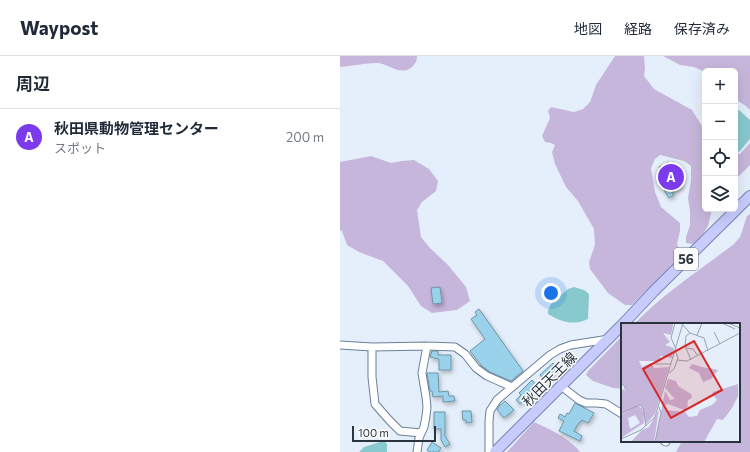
<!DOCTYPE html>
<html lang="ja">
<meta charset="utf-8">
<style>
:root{--surface:#fff;--page:#f2f2f3;--text:#1f2937;--muted:#747a83;--line:#e0e1e3;--accent:#7c3aed}
body{margin:0;font-family:Commissioner,"Noto Sans JP",sans-serif;background:var(--page);color:var(--text)}
.controls{position:absolute;right:12px;top:12px;display:grid;overflow:hidden;border-radius:6px;box-shadow:0 4px 16px #0002}
.controls button{width:36px;height:36px;display:grid;place-items:center;padding:0;border:0;border-bottom:1px solid var(--line);background:var(--surface);color:var(--text);font:20px sans-serif}
.scale{position:absolute;left:12px;bottom:10px;width:84px;box-sizing:border-box;padding-left:4px;border:2px solid #2a343f;border-top:0;font-size:11px;line-height:14px;white-space:nowrap;color:#2a343f;-webkit-text-stroke:3px #fbfbfb;paint-order:stroke}
.you{position:absolute;left:211px;top:237px;width:14px;height:14px;margin:-10px;border:3px solid #fff;border-radius:50%;background:#1a73e8;box-shadow:0 0 0 6px #1a73e833}
.badge{display:grid;place-items:center;width:26px;height:26px;border-radius:50%;background:var(--accent);color:#fff;font-size:13px;font-weight:700}
.pin{position:absolute;translate:-50% -50%;border:2px solid #fff;box-shadow:0 1px 4px #0006}
.list{margin:0;padding:0;list-style:none}
h2{display:flex;justify-content:space-between;align-items:center;height:52px;margin:0;padding:0 16px;font-size:17px}
h2 small{font-size:13px;font-weight:400;color:var(--muted)}
.list li{display:grid;grid-template-columns:26px 1fr auto;gap:12px;align-items:center;box-sizing:border-box;height:56px;padding:0 16px;border-top:1px solid var(--line)}
.list b{display:block;font-size:15px;white-space:nowrap}
.list p{margin:0;font-size:13px;white-space:nowrap;color:var(--muted)}
.list em{font-size:13px;font-style:normal;color:var(--muted)}
.icon{flex:none;width:22px;height:22px;fill:none;stroke:currentColor;stroke-width:2;stroke-linecap:round;stroke-linejoin:round}
.map{position:relative;flex:none;width:410px;height:396px;overflow:hidden}
header{display:flex;align-items:center;gap:24px;box-sizing:border-box;height:56px;padding:0 20px;background:var(--surface);border-bottom:1px solid var(--line)}
header strong{font-size:19px}
nav{display:flex;gap:22px;margin-inline-start:auto;font-size:14px}
main{display:flex}
aside{flex:1;background:var(--surface)}
.map>svg:first-child{display:block}
.green{fill:#c6b6db}
.water{fill:#87c9cd}
.building{fill:#9bd2eb;stroke:#6e94a5;filter:url(#shadow)}
.lines{fill:none;stroke-linecap:round;stroke-linejoin:round}
.minor-casing{stroke:#697f99;stroke-width:9}
.primary-casing{stroke:#7881b9;stroke-width:12}
.minor{stroke:#fff;stroke-width:7}
.primary{stroke:#c7ccfc;stroke-width:10}
.labels{text-anchor:middle;dominant-baseline:central;stroke-width:3;stroke-linejoin:round;paint-order:stroke}
.shield{fill:#fbfbfb;stroke:#697077;stroke-width:1}
.shield-label{font-size:13px;font-weight:bold;fill:#2a343f}
.street-label{font-size:14px;fill:#2a343f;stroke:#fbfbfb}
.inset-road{fill:none;stroke:#9aa4b0;stroke-width:1}
.view{fill:#d62828;fill-opacity:0.15;stroke:#d62828;stroke-width:2}
.inset-edge{fill:none;stroke:#2a343f;stroke-width:2}
</style>
<header>
<strong>Waypost</strong>
<nav><a>地図</a><a>経路</a><a>保存済み</a></nav>
</header>
<main>
<aside>
<h2>周辺<small></small></h2>
<ul class="list">
<li><span class="badge">A</span><div><b>秋田県動物管理センター</b><p>スポット</p></div><em>200 m</em></li>
</ul>
</aside>
<div class="map">
<svg width="410" height="396" viewBox="0 0 410 396">
<defs>
<filter id="shadow"><feDropShadow dx="1.5" dy="2.5" stdDeviation="2" flood-color="#0004"/></filter>
</defs>
<rect width="100%" height="100%" fill="#e5effb"/>
<path class="green" d="M 0,0 L 77,0 C 77,5 76,7 72,11 C 61,21 48,7 37,7 C 25,7 12,10 0,11 Z
M 275,0 L 304,0 L 305,13 L 304,20 L 314,33 L 352,54 L 365,75 L 365,153 L 372,153 L 368,170 L 362,180 L 353,188 L 346,187 L 346,181 L 350,169 L 350,155 L 348,142 L 351,124 L 351,110 L 344,105 L 320,99 L 315,103 L 311,112 L 315,136 L 321,151 L 340,167 L 340,175 L 337,188 L 340,196 L 340,201 L 321,221 L 292,249 L 285,249 L 268,237 L 250,213 L 249,206 L 255,189 L 254,173 L 238,145 L 226,131 L 215,108 L 212,96 L 215,89 L 211,87 L 205,86 L 202,80 L 210,62 L 208,55 L 211,51 L 234,56 L 243,53 L 250,46 L 256,29 Z
M 323,0 L 410,0 L 410,54 L 406,50 L 395,43 L 395,15 L 365,15 L 365,16 L 354,11 L 340,9 Z
M 410,87 L 410,109 L 395,124 L 395,97 L 400,98 Z
M 31,100 L 51,107 L 62,105 L 74,104 L 89,113 L 98,125 L 96,135 L 82,146 L 77,154 L 81,181 L 90,192 L 108,209 L 126,231 L 130,245 L 117,254 L 92,257 L 81,250 L 68,230 L 43,205 L 19,196 L 7,189 L 2,175 L 0,174 L 0,106 Z
M 410,158 L 410,396 L 336,396 L 342,385 L 399,385 L 399,268 L 294,268 C 324,237 360,214 394,188 L 400,181 L 407,160 Z
M 282,280 L 282,333 L 273,332 L 253,325 L 246,319 L 248,315 Z
M 194,366 C 208,372 231,383 240,396 L 167,396 Z"/>
<path class="water" d="M 399,54 L 410,64 L 410,83 L 399,96 L 395,95 L 395,56 Z
M 234,231 L 244,234 L 249,238 L 248,263 C 234,270 221,266 208,258 L 208,254 L 211,248 L 228,233 Z
M 40,386 L 45,386 L 47,388 L 47,396 L 19,396 L 24,391 Z"/>
<path class="building" d="M 329,106 L 342,130 L 332,136 L 334,139 L 329,142 L 324,134 L 330,131 L 319,111 Z
M 100,231 L 102,247 L 93,248 L 91,232 Z
M 139,253 L 183,315 L 171,325 L 150,316 L 142,310 L 130,295 L 145,283 L 131,263 L 137,259 L 135,256 Z
M 92,295 L 98,295 L 98,299 L 111,299 L 111,314 L 99,314 L 99,303 L 90,301 Z
M 213,307 L 218,313 L 205,325 L 200,319 Z
M 87,317 L 98,317 L 99,336 L 108,335 L 109,340 L 114,340 L 115,345 L 103,346 L 103,340 L 93,341 L 92,335 L 90,335 Z
M 192,324 L 198,331 L 180,348 L 176,344 L 181,339 L 179,337 Z
M 165,345 L 174,354 L 164,362 L 157,354 L 159,350 Z
M 235,347 L 254,357 L 248,367 L 242,364 L 238,368 L 234,375 L 242,380 L 240,385 L 219,375 L 224,365 L 218,362 L 220,358 L 225,361 L 227,357 L 229,358 Z
M 122,355 L 131,355 L 132,366 L 126,367 L 126,364 L 123,364 Z
M 94,356 L 105,356 L 105,380 L 110,388 L 105,391 L 101,384 L 101,373 L 94,373 Z
M 92,386 L 101,392 L 98,396 L 90,396 L 87,394 Z"/>
<g class="lines">
<g class="minor-casing">
<path id="minor" d="M 0,289 L 32,291 L 87,290 L 115,291 L 125,298 L 136,312 L 147,320 L 172,331
M 32,291 L 32,321 L 35,348 L 49,364 L 60,375 L 81,377
M 221,330 L 239,344 L 246,347 L 256,347 L 266,348 L 282,358
M 324,385 L 326,386
M 77,396 L 79,382 L 84,371 L 86,360 L 87,351 L 86,341 L 82,317 L 87,290
M 149,396 L 149,365 L 150,355 L 157,344 L 210,299 L 220,293 L 231,289 L 269,283"/>
</g>
<g class="primary-casing">
<path id="primary" d="M 283,268 L 314,235 L 410,140
M 155,396 L 282,269"/>
</g>
<use href="#minor" class="minor"/>
<use href="#primary" class="primary"/>
</g>
<g class="labels">
<rect class="shield" x="334" y="192" width="24" height="22" rx="3"/>
<g class="shield-label">
<text x="346" y="203">56</text>
</g>
<g class="street-label">
<text transform="translate(209 323) rotate(-45)">秋田天王線</text>
</g>
</g>
<g transform="translate(281 267)">
<rect width="119" height="119" fill="#e5effb"/>
<path d="M 0,0 L 52,0 L 52,3 L 50,12 L 42,10 L 49,19 L 44,22 L 53,25 L 51,35 L 39,33 L 40,38 L 18,38 L 21,44 L 30,40 L 33,45 L 48,44 L 34,91 L 25,101 L 20,82 L 0,90 L 0,69 L 5,67 L 0,59 ZM 71,41 L 81,44 L 97,47 L 90,56 L 82,59 L 78,50 L 68,45 ZM 47,56 L 55,58 L 57,63 L 70,71 L 71,75 L 67,77 L 66,88 L 47,81 L 44,82 L 44,87 L 64,89 L 68,94 L 76,93 L 79,87 L 91,82 L 96,77 L 91,71 L 92,69 L 117,61 L 117,73 L 111,85 L 102,97 L 96,96 L 83,119 L 34,119 L 44,68 L 49,77 L 54,76 L 44,65 ZM 17,83 L 22,86 L 23,100 L 0,115 L 0,91 ZM 14,92 L 19,100 L 9,106 L 7,95 ZM 38,87 L 33,119 L 10,119 L 21,107 L 28,104 Z" fill="#c6b6db" fill-rule="evenodd"/>
<path class="inset-road" d="M 54,0 L 50,15 L 55,26M 101,0 L 114,6M 107,0 L 119,5M 61,1 L 69,10 L 83,15 L 87,28M 93,9 L 99,21M 69,10 L 65,13 L 64,23 L 70,37M 76,12 L 81,0M 65,25 L 72,26 L 77,33M 56,37 L 66,38 L 119,10M 34,41 L 50,41M 48,50 L 53,46 L 57,35 L 54,27M 0,60 L 5,65 L 0,69M 0,90 L 19,82 L 22,85 L 25,103M 0,116 L 20,107 L 34,94 L 62,0M 34,119 L 40,90 L 38,84"/>
<path class="view" d="M 73,18 L 101,67 L 50,95 L 22,46 Z"/>
<rect width="119" height="119" class="inset-edge"/>
</g>
</svg>
<div class="controls">
<button>+</button>
<button>−</button>
<button><svg class="icon" aria-label="locate" viewBox="0 0 24 24"><circle cx="12" cy="12" r="6"/><path d="M12 2v4M12 18v4M2 12h4M18 12h4"/></svg></button>
<button><svg class="icon" aria-label="layers" viewBox="0 0 24 24"><path d="M12 4l9 5-9 5-9-5zM3 14l9 5 9-5"/></svg></button>
</div>
<div class="scale">100 m</div>
<div class="you"></div>
<div class="pin badge" style="left:331px;top:121px">A</div>
</div>
</main>
